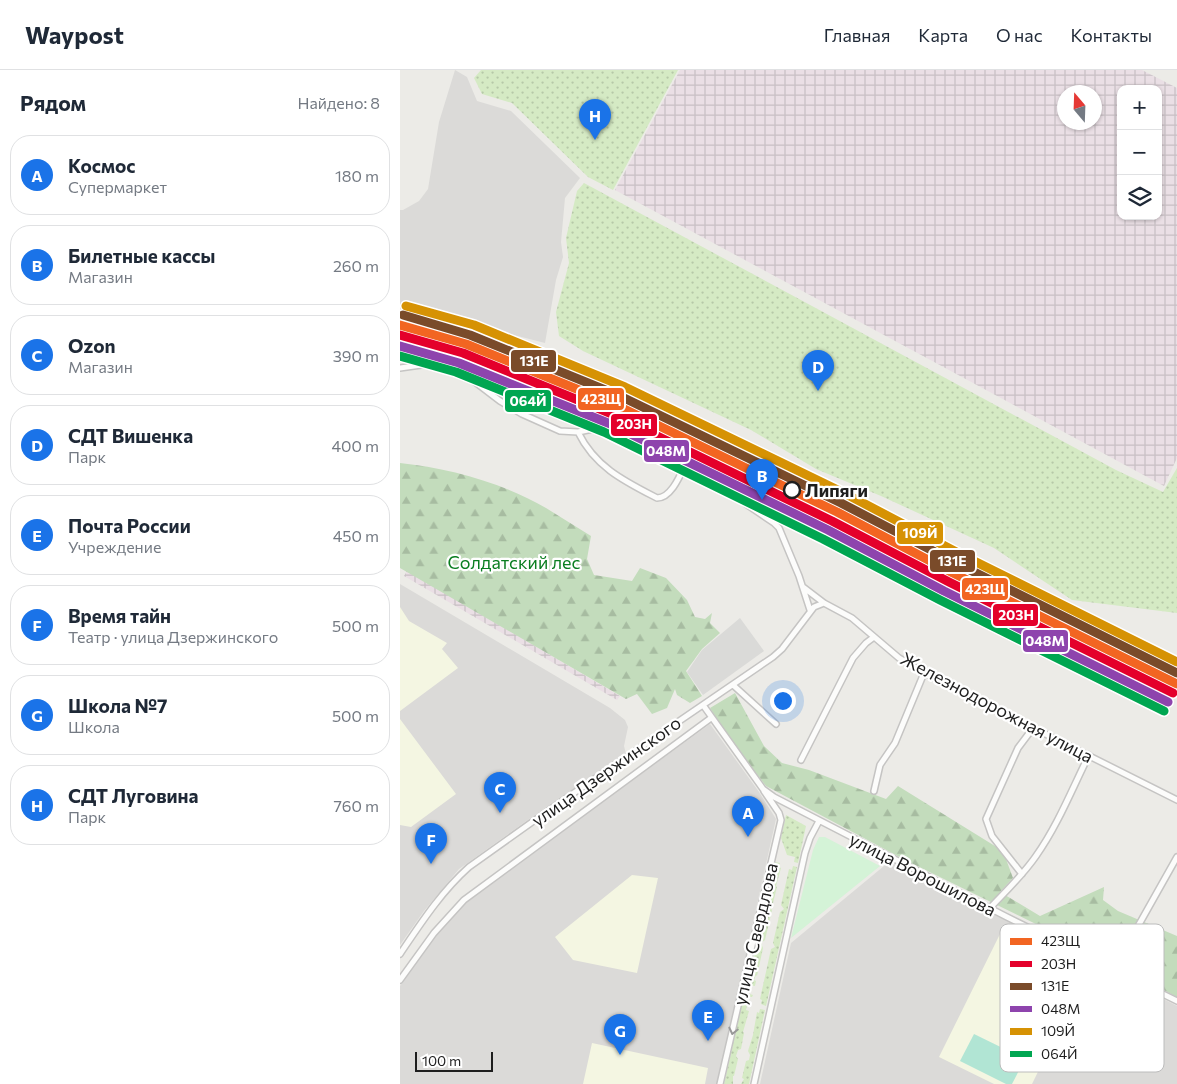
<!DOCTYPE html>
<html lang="ru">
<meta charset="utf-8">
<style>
:root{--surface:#fff;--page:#f2f2f3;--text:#1f2937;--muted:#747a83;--line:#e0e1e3;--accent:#1a73e8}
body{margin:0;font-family:Commissioner,sans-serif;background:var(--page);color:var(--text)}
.controls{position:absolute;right:15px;top:15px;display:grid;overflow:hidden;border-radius:10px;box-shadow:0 1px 4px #0004}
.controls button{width:45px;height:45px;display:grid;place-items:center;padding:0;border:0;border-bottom:1px solid var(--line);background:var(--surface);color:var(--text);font:25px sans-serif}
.compass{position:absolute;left:657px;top:15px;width:45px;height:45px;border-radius:50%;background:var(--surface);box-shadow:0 1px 4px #0004;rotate:341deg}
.scale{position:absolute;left:15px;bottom:12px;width:78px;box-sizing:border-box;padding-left:5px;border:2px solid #1e1e1e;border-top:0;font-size:14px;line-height:18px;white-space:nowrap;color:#1e1e1e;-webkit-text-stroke:4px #fff;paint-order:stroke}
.you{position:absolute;left:382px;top:630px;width:18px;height:18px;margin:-12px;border:4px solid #fff;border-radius:50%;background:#1a73e8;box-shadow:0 0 0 8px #1a73e833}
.badge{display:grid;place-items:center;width:32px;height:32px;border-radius:50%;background:var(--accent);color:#fff;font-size:16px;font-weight:700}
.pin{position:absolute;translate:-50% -41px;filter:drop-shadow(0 1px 2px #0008)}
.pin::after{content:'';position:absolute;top:26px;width:18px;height:15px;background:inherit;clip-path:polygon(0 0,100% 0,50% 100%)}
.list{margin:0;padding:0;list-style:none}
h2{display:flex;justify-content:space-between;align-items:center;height:65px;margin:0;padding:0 20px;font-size:21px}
h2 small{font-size:16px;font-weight:400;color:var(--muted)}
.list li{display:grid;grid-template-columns:32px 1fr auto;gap:15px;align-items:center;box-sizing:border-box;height:80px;margin:0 10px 10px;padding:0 10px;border:1px solid var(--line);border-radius:20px}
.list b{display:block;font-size:19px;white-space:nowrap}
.list p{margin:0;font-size:16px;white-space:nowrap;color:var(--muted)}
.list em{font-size:16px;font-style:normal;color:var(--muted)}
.icon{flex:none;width:28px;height:28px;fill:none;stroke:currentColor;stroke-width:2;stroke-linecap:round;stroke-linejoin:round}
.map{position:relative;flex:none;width:777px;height:1014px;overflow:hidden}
header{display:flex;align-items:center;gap:30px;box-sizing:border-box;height:70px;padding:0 25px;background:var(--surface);border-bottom:1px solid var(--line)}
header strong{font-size:24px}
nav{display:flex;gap:28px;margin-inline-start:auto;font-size:18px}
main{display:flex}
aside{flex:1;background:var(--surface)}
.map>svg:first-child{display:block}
.residential{fill:#dbdad8}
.industrial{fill:url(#industrial-grid);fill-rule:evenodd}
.education{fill:#f4f6e2}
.religious{fill:#dadad8}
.grass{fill:url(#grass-dots)}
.forest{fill:url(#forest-firs)}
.park{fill:#d4f3d7}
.pitch{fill:#b1e5d4}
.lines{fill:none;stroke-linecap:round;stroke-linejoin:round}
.street-casing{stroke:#c5c4c3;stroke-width:8}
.street{stroke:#fcfcfb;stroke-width:5}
.rail-casing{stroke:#cacac9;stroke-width:3}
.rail{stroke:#fff;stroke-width:1;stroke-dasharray:4;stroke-linecap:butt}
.rail-1-casing{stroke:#fff;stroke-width:12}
.rail-2-casing{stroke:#fff;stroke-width:12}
.rail-3-casing{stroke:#fff;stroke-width:12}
.rail-4-casing{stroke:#fff;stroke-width:12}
.rail-5-casing{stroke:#fff;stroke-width:12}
.rail-6-casing{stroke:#fff;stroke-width:12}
.rail-1{stroke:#f26522;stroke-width:9}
.rail-2{stroke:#e4002b;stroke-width:9}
.rail-3{stroke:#7a4b2a;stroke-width:9}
.rail-4{stroke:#8e44ad;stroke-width:9}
.rail-5{stroke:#d69204;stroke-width:9}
.rail-6{stroke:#00a651;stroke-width:9}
.oneway{stroke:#989898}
.stop-dot{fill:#fff;stroke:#1e1e1e;stroke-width:2.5}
.labels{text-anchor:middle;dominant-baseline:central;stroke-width:4.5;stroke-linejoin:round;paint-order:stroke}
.stop-label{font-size:18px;font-weight:bold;fill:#1e1e1e;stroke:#fff;text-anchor:start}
.park-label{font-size:18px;fill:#0a7e20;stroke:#fff}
.street-label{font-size:18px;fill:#1e1e1e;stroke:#fff}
.key{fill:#fff;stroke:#bcbcbc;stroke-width:1}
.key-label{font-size:14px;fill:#1e1e1e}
.line-badge{stroke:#fff;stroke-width:2}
.badge-label{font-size:14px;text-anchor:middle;font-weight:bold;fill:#fff}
</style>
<header>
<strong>Waypost</strong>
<nav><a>Главная</a><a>Карта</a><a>О нас</a><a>Контакты</a></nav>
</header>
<main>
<aside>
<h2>Рядом<small>Найдено: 8</small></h2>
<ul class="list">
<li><span class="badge">A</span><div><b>Космос</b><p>Супермаркет</p></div><em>180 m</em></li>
<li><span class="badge">B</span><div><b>Билетные кассы</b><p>Магазин</p></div><em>260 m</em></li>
<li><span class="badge">C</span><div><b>Ozon</b><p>Магазин</p></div><em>390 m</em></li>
<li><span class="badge">D</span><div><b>СДТ Вишенка</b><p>Парк</p></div><em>400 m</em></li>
<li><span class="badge">E</span><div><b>Почта России</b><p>Учреждение</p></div><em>450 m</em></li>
<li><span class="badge">F</span><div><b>Время тайн</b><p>Театр · улица Дзержинского</p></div><em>500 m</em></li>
<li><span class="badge">G</span><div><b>Школа №7</b><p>Школа</p></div><em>500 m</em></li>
<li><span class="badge">H</span><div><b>СДТ Луговина</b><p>Парк</p></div><em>760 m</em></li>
</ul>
</aside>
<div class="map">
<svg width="777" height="1014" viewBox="0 0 777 1014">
<defs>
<pattern id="industrial-grid" width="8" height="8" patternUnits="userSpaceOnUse" patternTransform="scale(1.25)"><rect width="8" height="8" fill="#eadfe5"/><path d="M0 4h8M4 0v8" fill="none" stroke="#c8bfc4"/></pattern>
<pattern id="grass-dots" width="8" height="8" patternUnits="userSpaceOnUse" patternTransform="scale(1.25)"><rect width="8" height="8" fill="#d5eac4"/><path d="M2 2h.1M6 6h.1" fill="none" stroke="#b6c8a8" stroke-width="1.8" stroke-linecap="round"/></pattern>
<pattern id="forest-firs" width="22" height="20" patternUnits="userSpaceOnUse" patternTransform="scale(1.25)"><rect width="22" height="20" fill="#c3dcbc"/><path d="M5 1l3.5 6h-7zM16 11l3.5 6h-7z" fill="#a7bca1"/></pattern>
</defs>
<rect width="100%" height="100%" fill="#ecebe7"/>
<path class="residential" d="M 55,0 L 67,7 L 77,31 L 111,41 L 180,108 L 165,128 L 161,172 L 163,187 L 156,210 L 145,273 L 74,255 L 0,239 L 0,140 L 3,140 L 19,131 L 28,119 L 39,52 Z
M 0,514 L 210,638 L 225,650 L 228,657 L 224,676 L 226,684 L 146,737 L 59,799 L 24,841 L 0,875 Z
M 310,654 L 359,722 L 376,749 L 317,1014 L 0,1014 L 0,916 L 35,864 L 66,831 Z
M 490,791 L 777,936 L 777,1014 L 360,1014 L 391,873 Z"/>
<path class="industrial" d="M 280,0 L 742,0 L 777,18 L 777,388 L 764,416 L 215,120 ZM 721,19 L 758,19 L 758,146 L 721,146 ZM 694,22 L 694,52 L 664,52 L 664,22 Z
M 7,501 L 220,626 L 217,630 L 4,506 Z"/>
<path class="education" d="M 0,537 L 9,551 L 47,573 L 42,579 L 58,598 L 0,641 Z
M 0,649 L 56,724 L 11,757 L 0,755 Z
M 232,805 L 258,808 L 237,903 L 173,890 L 155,867 Z
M 602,860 L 687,902 L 632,1014 L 594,1014 L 539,987 Z
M 192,973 L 308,998 L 305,1014 L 183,1014 Z"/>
<path class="religious" d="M 340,548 L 364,581 L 303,625 L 287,602 L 302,580 Z"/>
<path class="grass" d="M 81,0 L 278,0 L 213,120 L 188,107 L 112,33 L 82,24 L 74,8 Z
M 184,113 L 716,400 L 763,422 L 777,398 L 777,543 L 672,530 L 594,478 L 481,426 L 416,399 L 351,360 L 183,281 L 159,266 L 156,242 L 169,193 L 166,168 L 177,121 Z
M 386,745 L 406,756 L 398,793 L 394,792 L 395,787 L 387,785 L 381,768 Z
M 375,792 L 380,793 L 379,797 L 381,798 L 376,816 L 377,817 L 373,833 L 369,836 L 372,840 L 365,870 L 361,873 L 363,878 L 357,906 L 356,905 L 354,910 L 356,911 L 355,916 L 348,915 L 346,923 L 353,925 L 352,927 L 349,927 L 348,932 L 343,931 Z
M 393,796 L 397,797 L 366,936 L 361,934 L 362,930 L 360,929 L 371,879 L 375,877 L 373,873 L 380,842 L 384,839 L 381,835 L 389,799 L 392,800 Z
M 342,934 L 347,935 L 346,940 L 349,941 L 343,962 L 344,963 L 341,979 L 338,980 L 336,986 L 338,989 L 334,1006 L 333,1006 L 333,1014 L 324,1014 Z
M 360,939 L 365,940 L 349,1014 L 341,1014 L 344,1009 L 342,1008 L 346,991 L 349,990 L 350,985 L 348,981 L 353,965 L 357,942 L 359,943 Z"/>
<path class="forest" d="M 0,393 C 49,398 103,413 146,438 C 161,447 176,457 191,466 L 187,489 L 194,505 L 232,511 L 240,498 L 266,508 L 287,530 L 295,547 L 305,549 L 312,543 L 310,553 L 320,563 L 302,579 L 286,601 L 302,626 L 290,633 L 277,625 L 275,619 L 267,638 L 252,644 L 237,624 L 226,629 L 0,498 Z
M 335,623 L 364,676 L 382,693 L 409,700 L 486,729 L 498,716 L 603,781 L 613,808 L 600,822 L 640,846 L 704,817 L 703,830 L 718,841 L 777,866 L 777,927 L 644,858 L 507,791 L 366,716 L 330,670 L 310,638 Z"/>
<path class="park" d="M 419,767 L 425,767 L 480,796 L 391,868 L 413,780 Z"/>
<path class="pitch" d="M 574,964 L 625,989 L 612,1014 L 606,1014 L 560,991 Z"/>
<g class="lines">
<g class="street-casing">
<path id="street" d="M 0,298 L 28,294 L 51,296 L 62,302 L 100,331 L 122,344 L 160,361 L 178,362 L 203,357 L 221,361 L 287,391 L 330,414 L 346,434 L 374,453 L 379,458 L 399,506 L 410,540
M 178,362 C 195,397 224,411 257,428 C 272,428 281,403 287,391
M 403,517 L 424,533 L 452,548 L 499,588 L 524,603 L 777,730
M 333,615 L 376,654
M 303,635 L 363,719 L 374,727 L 605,846 L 777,931
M 401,690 L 453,588 L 466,573 L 474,567
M 474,721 L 480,695 L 495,673 L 524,603
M 622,804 L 592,766 L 586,749 L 618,678 L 633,658
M 590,838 C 606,821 623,805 636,786 C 658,755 672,719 689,685
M 737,858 L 777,787
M 0,884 C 21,853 41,822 69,797 L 149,740 L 373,587 L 382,579 L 414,537 L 424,533
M 0,910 L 34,863 L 64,830 L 311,648
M 320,1014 L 381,750 L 379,743 L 364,721
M 354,1014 L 405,783 L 410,768 L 419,751"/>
</g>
<use href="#street" class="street"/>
<g class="rail-casing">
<path id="rail" d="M 13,283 C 47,281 78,290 108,304
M 102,301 L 144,319
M 691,568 L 777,609"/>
</g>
<use href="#rail" class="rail"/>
<g class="rail-1-casing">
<path id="rail-1" d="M 0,255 L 66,274 L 216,335 L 437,442 L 553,503 L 777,614"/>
</g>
<g class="rail-2-casing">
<path id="rail-2" d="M 0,265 L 63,283 L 212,344 L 432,451 L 549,512 L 773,623"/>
</g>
<g class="rail-3-casing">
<path id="rail-3" d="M 3,245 L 70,265 L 220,326 L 441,433 L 558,494 L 777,603"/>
</g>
<g class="rail-4-casing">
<path id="rail-4" d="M 0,276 L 59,293 L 208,353 L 428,460 L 544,521 L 768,632"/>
</g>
<g class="rail-5-casing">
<path id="rail-5" d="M 6,236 L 74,255 L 225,317 L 446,424 L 562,485 L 777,592"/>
</g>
<g class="rail-6-casing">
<path id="rail-6" d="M 0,286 L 56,302 L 204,362 L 423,469 L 540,530 L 764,641"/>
</g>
<use href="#rail-1" class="rail-1"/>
<use href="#rail-2" class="rail-2"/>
<use href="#rail-3" class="rail-3"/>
<use href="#rail-4" class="rail-4"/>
<use href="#rail-5" class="rail-5"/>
<use href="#rail-6" class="rail-6"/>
</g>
<defs><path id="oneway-chevron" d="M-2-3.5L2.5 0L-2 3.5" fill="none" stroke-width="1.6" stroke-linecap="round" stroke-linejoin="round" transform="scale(1.25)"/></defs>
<use class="oneway" href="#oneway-chevron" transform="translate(333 961) rotate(103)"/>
<circle class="stop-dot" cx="392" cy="420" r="8"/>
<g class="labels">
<g class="stop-label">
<text x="405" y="420">Липяги</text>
</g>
<g class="park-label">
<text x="114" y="492">Солдатский лес</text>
</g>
<g class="street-label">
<text transform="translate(597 637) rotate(28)">Железнодорожная улица</text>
<text transform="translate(206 701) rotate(-35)">улица Дзержинского</text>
<text transform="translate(523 804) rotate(27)">улица Ворошилова</text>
<text transform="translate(355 864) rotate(-77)">улица Свердлова</text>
</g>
</g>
<rect x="600" y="854" width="164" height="148" rx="8" class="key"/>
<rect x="610" y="868" width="22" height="7" fill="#f26522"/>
<rect x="610" y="891" width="22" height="6" fill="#e4002b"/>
<rect x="610" y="913" width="22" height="7" fill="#7a4b2a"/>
<rect x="610" y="936" width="22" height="6" fill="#8e44ad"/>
<rect x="610" y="958" width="22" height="7" fill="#d69204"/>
<rect x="610" y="981" width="22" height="6" fill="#00a651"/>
<g class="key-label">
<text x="641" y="876">423Щ</text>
<text x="641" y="899">203Н</text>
<text x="641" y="921">131Е</text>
<text x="641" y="944">048М</text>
<text x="641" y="966">109Й</text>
<text x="641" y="989">064Й</text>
</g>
<g class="line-badge">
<rect x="110" y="279" width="47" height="24" rx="5" fill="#7a4b2a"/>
<rect x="177" y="317" width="48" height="24" rx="5" fill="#f26522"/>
<rect x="104" y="319" width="48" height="24" rx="5" fill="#00a651"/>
<rect x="210" y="343" width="48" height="24" rx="5" fill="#e4002b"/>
<rect x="243" y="369" width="47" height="24" rx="5" fill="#8e44ad"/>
<rect x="496" y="451" width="48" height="24" rx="5" fill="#d69204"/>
<rect x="529" y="479" width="47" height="24" rx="5" fill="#7a4b2a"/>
<rect x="561" y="507" width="48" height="24" rx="5" fill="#f26522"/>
<rect x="592" y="533" width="47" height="24" rx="5" fill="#e4002b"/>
<rect x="622" y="559" width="47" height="24" rx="5" fill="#8e44ad"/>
</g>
<g class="badge-label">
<text x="134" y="296">131Е</text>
<text x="201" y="334">423Щ</text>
<text x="128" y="336">064Й</text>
<text x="234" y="359">203Н</text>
<text x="266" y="386">048М</text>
<text x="520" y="468">109Й</text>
<text x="552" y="496">131Е</text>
<text x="585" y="524">423Щ</text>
<text x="616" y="550">203Н</text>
<text x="645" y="576">048М</text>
</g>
</svg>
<div class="controls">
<button>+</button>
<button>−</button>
<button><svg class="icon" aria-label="layers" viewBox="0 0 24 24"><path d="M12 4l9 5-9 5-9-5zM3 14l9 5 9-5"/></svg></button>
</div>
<svg class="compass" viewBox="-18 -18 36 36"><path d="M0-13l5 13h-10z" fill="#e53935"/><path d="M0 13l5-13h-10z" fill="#747a83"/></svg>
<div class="scale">100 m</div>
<div class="you"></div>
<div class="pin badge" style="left:348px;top:767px">A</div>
<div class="pin badge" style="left:362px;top:430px">B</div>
<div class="pin badge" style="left:100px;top:743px">C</div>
<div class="pin badge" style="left:418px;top:321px">D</div>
<div class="pin badge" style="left:308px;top:971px">E</div>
<div class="pin badge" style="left:31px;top:794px">F</div>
<div class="pin badge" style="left:220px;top:985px">G</div>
<div class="pin badge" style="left:195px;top:70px">H</div>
</div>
</main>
